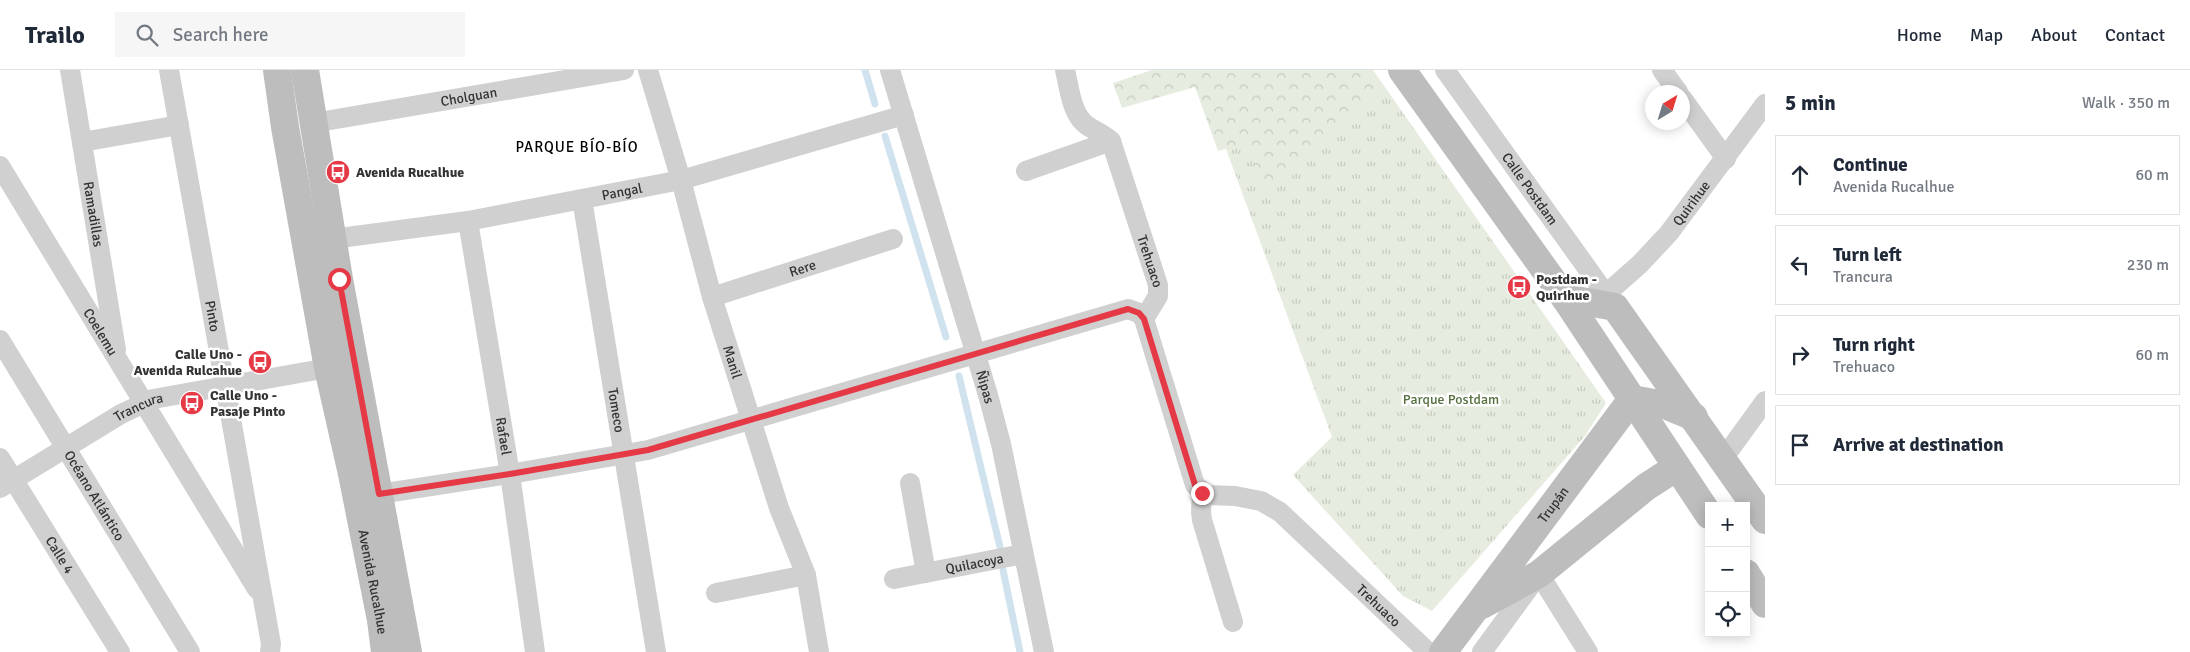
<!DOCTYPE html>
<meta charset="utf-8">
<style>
:root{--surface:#fff;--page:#f6f6f7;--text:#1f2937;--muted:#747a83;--line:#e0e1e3}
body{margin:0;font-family:Signika,sans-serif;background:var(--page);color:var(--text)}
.controls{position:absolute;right:15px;bottom:15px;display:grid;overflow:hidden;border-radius:0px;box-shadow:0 2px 12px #0003}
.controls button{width:45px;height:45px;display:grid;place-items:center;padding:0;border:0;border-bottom:1px solid var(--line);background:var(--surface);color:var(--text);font:25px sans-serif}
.compass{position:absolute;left:1645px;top:15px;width:45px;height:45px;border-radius:50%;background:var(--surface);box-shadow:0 2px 12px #0003;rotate:38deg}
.stop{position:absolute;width:15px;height:15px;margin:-11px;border:4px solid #e63946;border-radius:50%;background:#fff}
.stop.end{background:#e63946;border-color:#fff;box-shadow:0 1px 5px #0008}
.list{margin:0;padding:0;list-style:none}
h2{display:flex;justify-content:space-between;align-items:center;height:65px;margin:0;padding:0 20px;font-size:21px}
h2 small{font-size:16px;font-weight:400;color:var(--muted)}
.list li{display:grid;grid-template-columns:32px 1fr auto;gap:15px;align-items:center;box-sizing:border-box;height:80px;margin:0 10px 10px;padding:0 10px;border:1px solid var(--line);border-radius:0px}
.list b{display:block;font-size:19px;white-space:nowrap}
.list p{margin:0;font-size:16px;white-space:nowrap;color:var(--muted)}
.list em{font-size:16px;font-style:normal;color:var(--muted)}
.icon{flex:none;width:28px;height:28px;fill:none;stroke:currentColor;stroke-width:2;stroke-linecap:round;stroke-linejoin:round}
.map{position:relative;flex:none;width:1765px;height:582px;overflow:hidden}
header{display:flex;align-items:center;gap:30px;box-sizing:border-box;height:70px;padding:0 25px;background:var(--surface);border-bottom:1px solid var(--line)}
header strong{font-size:24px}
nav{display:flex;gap:28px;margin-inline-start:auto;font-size:18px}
.search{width:350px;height:45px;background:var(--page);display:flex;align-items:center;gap:12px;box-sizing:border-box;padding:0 18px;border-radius:0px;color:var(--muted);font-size:19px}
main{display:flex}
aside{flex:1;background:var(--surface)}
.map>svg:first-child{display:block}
.grass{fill:url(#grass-tufts)}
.forest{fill:url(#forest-crowns)}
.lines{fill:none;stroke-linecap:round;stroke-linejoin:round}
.stream{stroke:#cfe2ee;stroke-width:7}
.street{stroke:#d0d0d0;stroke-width:20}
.secondary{stroke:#bdbdbd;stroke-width:28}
.route{stroke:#e63946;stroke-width:6}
.labels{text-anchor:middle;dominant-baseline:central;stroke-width:5;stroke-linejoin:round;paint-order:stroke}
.street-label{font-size:14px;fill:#333;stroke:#fff}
.poi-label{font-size:14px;font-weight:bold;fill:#333;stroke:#fff;text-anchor:start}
.park-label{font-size:14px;fill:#56703f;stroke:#fff}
.neighbourhood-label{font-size:15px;letter-spacing:1px;fill:#000;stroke:#fff}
</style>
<header>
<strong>Trailo</strong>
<div class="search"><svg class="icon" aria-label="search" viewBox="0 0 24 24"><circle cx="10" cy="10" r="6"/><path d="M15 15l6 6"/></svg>Search here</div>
<nav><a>Home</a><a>Map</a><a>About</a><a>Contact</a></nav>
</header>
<main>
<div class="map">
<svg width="1765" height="582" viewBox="0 0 1765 582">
<defs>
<pattern id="grass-tufts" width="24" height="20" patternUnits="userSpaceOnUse" patternTransform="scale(1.25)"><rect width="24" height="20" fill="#e6ecdf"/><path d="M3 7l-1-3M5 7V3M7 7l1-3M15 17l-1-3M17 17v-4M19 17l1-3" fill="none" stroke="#c6cbc0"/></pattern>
<pattern id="forest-crowns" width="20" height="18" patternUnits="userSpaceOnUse" patternTransform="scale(1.25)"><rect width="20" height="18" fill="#e6ecdf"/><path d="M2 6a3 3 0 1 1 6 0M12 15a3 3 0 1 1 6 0" fill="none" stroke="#c6cbc0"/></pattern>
</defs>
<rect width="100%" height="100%" fill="#fff"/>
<path class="grass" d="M 1197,0 L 1373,0 L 1606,333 L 1585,366 L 1432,541 L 1403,526 L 1293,405 L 1332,367 Z"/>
<path class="forest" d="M 1152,0 L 1368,0 L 1384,22 L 1267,117 L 1245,73 L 1218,81 L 1195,17 L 1122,38 L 1113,13 Z"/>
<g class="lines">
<path class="stream" d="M 865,0 L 875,34
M 885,66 L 946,267
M 959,306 L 1000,477
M 1003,500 L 1020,582"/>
<g class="street">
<path id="s1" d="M 70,0 L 116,280"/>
<path id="s2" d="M 169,0 L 271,574 L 270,582"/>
<path id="s3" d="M 648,0 L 681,110 L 712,227 L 779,438 L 806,505 L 819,582"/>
<path id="s4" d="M 890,0 L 988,325 L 1001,374 L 1044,582"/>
<path id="s5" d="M 1065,0 C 1069,16 1071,41 1084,53 C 1092,60 1102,63 1111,71 L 1158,215 L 1158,226 L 1144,249"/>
<path id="s6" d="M 1445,0 L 1615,237"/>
<path d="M 1662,0 L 1678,22"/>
<path d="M 1682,28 L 1726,89"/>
<path id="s7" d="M 313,53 L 624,0"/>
<path d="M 82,72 L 179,55"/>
<path id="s8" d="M 0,96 L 257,519"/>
<path d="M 1026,101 L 1111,71"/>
<path id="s9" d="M 582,129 L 656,582"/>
<path id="s10" d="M 468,151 L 510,404 L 535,582"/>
<path id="s11" d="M 332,169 L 468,151 L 681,110 L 904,45"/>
<path id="s12" d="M 1606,224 L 1640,194 L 1669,163 L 1765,34"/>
<path id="s13" d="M 712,227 L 893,169"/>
<path id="s14" d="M 0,270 L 190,582"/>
<path id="s15" d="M 0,388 L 120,582"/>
<path d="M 1723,389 L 1765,331"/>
<path d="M 910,413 L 926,503"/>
<path id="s16" d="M 0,418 L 121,344 L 153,329 L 328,298"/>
<path d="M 1202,423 L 1201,442 L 1202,450 L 1233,552"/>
<path id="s17" d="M 379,424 L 510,404 L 648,380 L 1128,239 L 1139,243 L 1144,249 L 1195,415 L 1207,425 L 1235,426 L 1261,431 L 1280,442 L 1428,582"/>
<path id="s18" d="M 894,509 L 1023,484"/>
<path d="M 716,523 L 806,505"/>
<path d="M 1482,582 L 1539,504 L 1588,582"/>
</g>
<g class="secondary">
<path id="s19" d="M 277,0 L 285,57 L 328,298 L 352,404 L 381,550 L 385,582"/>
<path d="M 305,0 L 339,209 L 408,582"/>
<path d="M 1402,0 L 1565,228 L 1709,445"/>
<path d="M 1565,228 L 1615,237 L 1765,450"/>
<path d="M 1746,503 L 1765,534"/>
<path d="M 1482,535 L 1539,504 L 1646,417 L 1677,397"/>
<path id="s20" d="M 1443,582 L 1632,329 L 1665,335 L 1694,347"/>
</g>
</g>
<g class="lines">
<path class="route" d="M 339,209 L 379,424 L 510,404 L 648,380 L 1128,239 L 1139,243 L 1144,249 L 1195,415 L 1202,423"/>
</g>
<defs>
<g id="bus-disc" transform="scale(1.25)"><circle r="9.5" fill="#e63946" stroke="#fff"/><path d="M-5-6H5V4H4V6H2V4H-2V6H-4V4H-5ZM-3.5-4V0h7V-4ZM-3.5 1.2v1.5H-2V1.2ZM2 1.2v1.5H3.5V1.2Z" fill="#fff"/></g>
</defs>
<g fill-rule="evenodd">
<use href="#bus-disc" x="338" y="102"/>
<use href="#bus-disc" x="1519" y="217"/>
<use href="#bus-disc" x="260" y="292"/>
<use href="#bus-disc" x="192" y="333"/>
</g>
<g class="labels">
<g class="street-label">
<text stroke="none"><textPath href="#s7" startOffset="158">Cholguan</textPath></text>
<text stroke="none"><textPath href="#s6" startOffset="146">Calle Postdam</textPath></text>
<text stroke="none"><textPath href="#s11" startOffset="294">Pangal</textPath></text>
<text stroke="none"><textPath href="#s12" startOffset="125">Quirihue</textPath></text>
<text stroke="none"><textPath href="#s1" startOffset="146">Ramadillas</textPath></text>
<text stroke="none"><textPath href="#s5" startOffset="216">Trehuaco</textPath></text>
<text stroke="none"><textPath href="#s13" startOffset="95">Rere</textPath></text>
<text stroke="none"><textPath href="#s2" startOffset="250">Pinto</textPath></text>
<text stroke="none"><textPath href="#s8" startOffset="194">Coelemu</textPath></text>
<text stroke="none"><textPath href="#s3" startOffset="304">Manil</textPath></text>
<text stroke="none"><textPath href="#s4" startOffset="331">Ñipas</textPath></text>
<text stroke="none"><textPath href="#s16" startOffset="161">Trancura</textPath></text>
<text stroke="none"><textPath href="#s9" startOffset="214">Tomeco</textPath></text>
<text stroke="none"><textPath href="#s10" startOffset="218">Rafael</textPath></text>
<text stroke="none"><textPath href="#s14" startOffset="182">Océano Atlántico</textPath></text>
<text stroke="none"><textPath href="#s20" startOffset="184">Trupán</textPath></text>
<text stroke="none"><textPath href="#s15" startOffset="114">Calle 4</textPath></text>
<text stroke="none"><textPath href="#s18" startOffset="82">Quilacoya</textPath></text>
<text stroke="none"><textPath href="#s19" startOffset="521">Avenida Rucalhue</textPath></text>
<text stroke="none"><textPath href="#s17" startOffset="1194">Trehuaco</textPath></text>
</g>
<g class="poi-label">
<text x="356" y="102">Avenida Rucalhue</text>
<text x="1536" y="209">Postdam -<tspan x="1536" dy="16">Quirihue</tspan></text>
<text x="242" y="284" text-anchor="end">Calle Uno -<tspan x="242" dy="16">Avenida Rulcahue</tspan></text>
<text x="210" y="325">Calle Uno -<tspan x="210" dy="16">Pasaje Pinto</tspan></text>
</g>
<g class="park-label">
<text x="1451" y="329">Parque Postdam</text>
</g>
<g class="neighbourhood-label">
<text x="577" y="77">PARQUE BÍO-BÍO</text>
</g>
</g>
</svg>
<div class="controls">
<button>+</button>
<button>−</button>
<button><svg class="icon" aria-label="locate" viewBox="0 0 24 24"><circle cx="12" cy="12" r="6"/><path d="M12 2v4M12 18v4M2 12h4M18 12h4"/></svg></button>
</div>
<svg class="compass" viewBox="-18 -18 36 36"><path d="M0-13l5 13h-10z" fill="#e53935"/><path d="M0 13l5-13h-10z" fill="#747a83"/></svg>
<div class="stop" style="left:339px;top:209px"></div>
<div class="stop end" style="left:1202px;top:423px"></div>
</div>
<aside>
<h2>5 min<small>Walk · 350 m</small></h2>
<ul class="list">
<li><svg class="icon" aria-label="ahead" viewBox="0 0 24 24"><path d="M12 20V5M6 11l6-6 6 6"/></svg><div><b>Continue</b><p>Avenida Rucalhue</p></div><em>60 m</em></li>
<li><svg class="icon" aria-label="left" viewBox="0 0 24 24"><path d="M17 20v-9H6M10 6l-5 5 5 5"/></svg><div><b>Turn left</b><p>Trancura</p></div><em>230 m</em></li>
<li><svg class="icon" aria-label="right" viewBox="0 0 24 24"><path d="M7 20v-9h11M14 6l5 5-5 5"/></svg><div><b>Turn right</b><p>Trehuaco</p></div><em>60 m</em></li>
<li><svg class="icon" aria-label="arrive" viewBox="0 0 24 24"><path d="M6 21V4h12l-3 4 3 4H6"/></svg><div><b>Arrive at destination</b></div></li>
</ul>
</aside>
</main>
